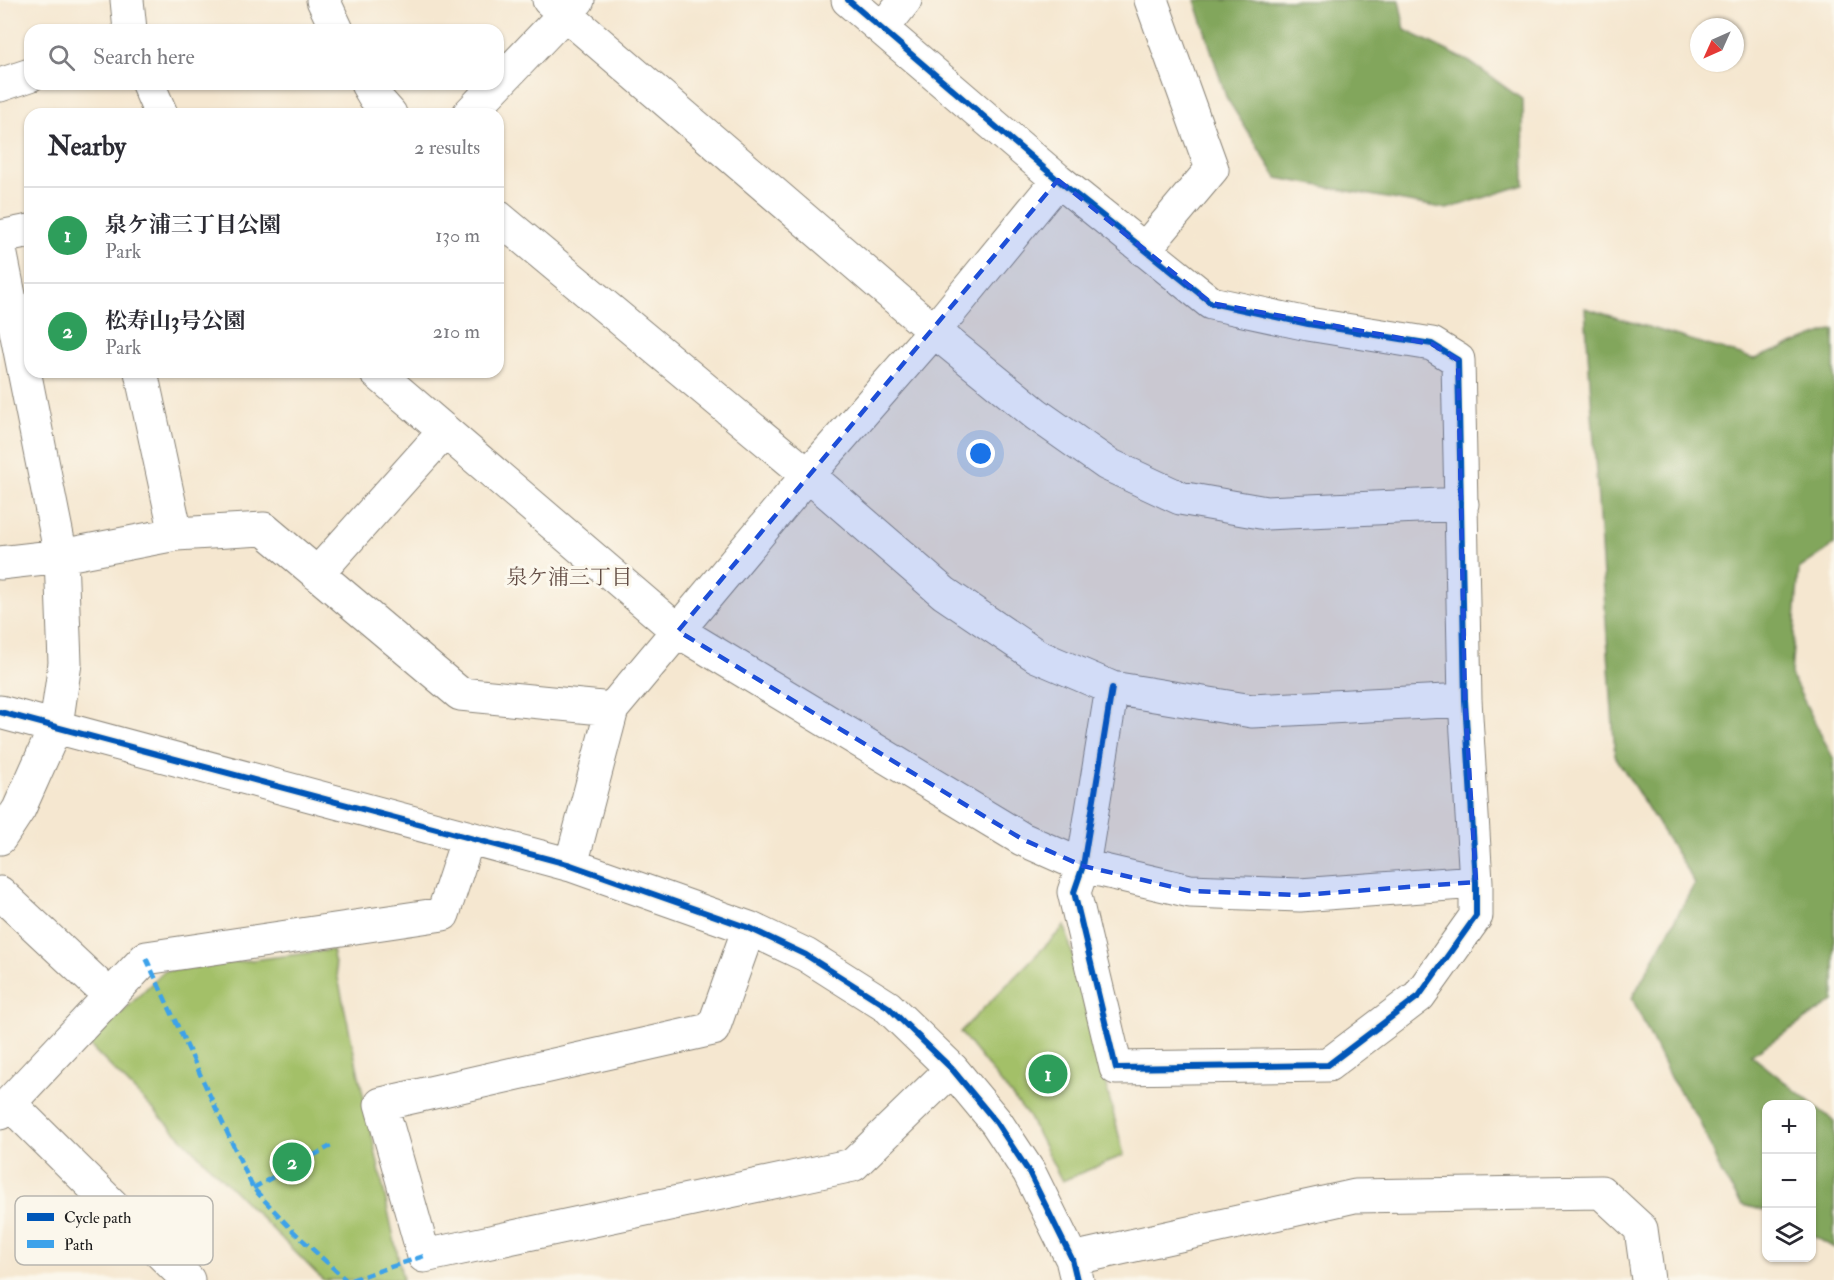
<!DOCTYPE html>
<meta charset="utf-8">
<style>
:root{--surface:#fff;--page:#f7f7f7;--text:#2b2b33;--muted:#7c7c81;--line:#e1e1e2;--accent:#c8321e}
body{margin:0;font-family:"IM FELL Double Pica","Noto Serif JP",serif;background:var(--page);color:var(--text)}
.controls{position:absolute;right:18px;bottom:18px;display:grid;overflow:hidden;border-radius:12px;box-shadow:0 2px 4px #0004}
.controls button{width:54px;height:54px;display:grid;place-items:center;padding:0;border:0;border-bottom:2px solid var(--line);background:var(--surface);color:var(--text);font:30px sans-serif}
.compass{position:absolute;left:1690px;top:18px;width:54px;height:54px;border-radius:50%;background:var(--surface);box-shadow:0 2px 4px #0004;rotate:225deg}
.you{position:absolute;left:981px;top:454px;width:21px;height:21px;margin:-15px;border:4px solid #fff;border-radius:50%;background:#1a73e8;box-shadow:0 0 0 9px #1a73e833}
.badge{display:grid;place-items:center;width:39px;height:39px;border-radius:50%;background:var(--accent);color:#fff;font-size:20px;font-weight:700}
.pin{position:absolute;translate:-50% -50%;border:3px solid #fff;box-shadow:0 2px 6px #0006}
.list{margin:0;padding:0;list-style:none}
h2{display:flex;justify-content:space-between;align-items:center;height:78px;margin:0;padding:0 24px;font-size:26px}
h2 small{font-size:20px;font-weight:400;color:var(--muted)}
.list li{display:grid;grid-template-columns:39px 1fr auto;gap:18px;align-items:center;box-sizing:border-box;height:96px;padding:0 24px;border-top:2px solid var(--line)}
.list b{display:block;font-size:22px;white-space:nowrap}
.list p{margin:0;font-size:20px;white-space:nowrap;color:var(--muted)}
.list em{font-size:20px;font-style:normal;color:var(--muted)}
.icon{flex:none;width:33px;height:33px;fill:none;stroke:currentColor;stroke-width:2;stroke-linecap:round;stroke-linejoin:round}
.map{position:relative;flex:none;width:1834px;height:1280px;overflow:hidden}
.search{position:absolute;background:var(--surface);box-shadow:0 2px 4px #0004;left:24px;top:24px;width:480px;height:66px;display:flex;align-items:center;gap:15px;box-sizing:border-box;padding:0 21px;border-radius:18px;color:var(--muted);font-size:22px}
.panel{position:absolute;background:var(--surface);box-shadow:0 2px 4px #0004;left:24px;top:108px;width:480px;height:270px;border-radius:18px}
.map>svg:first-child{display:block}
.green{fill:#a3c068;stroke:#606e42;stroke-width:1.5}
.forest{fill:#82a65c;stroke:#4f613c;stroke-width:1.5}
.lines{fill:none;stroke-linecap:round;stroke-linejoin:round}
.minor-casing{stroke:#888276;stroke-width:35}
.minor{stroke:#fff;stroke-width:33}
.quiet{stroke:#3da2ea;stroke-width:4.5;stroke-dasharray:9 4.5;stroke-linecap:butt}
.cycleway-casing{stroke:#fbf7ec;stroke-width:10}
.cycleway{stroke:#0057b8;stroke-width:6}
.marked{fill:#1d4ed8;fill-opacity:0.2;stroke:#1d4ed8;stroke-width:4.5;stroke-dasharray:12 8;stroke-linejoin:round}
.labels{text-anchor:middle;dominant-baseline:central;stroke-width:6;stroke-linejoin:round;paint-order:stroke}
.neighbourhood-label{font-size:21px;fill:#624c44;stroke:#fbf7ec}
.key{fill:#fbf7ec;stroke:#b8b5ae;stroke-width:1.5}
.key-label{font-size:16px;fill:#1c1c1c}
</style>
<div class="map">
<svg width="1834" height="1280" viewBox="0 0 1834 1280">
<rect width="100%" height="100%" fill="#fbf7ec"/>
<filter id="ink" filterUnits="userSpaceOnUse"><feTurbulence type="fractalNoise" baseFrequency=".0167" numOctaves="2"/><feDisplacementMap in="SourceGraphic" scale="12" xChannelSelector="R" yChannelSelector="G"/><feConvolveMatrix kernelMatrix="1 2 1 2 8 2 1 2 1" color-interpolation-filters="sRGB"/></filter>
<filter id="wash" filterUnits="userSpaceOnUse"><feTurbulence type="fractalNoise" baseFrequency=".008" numOctaves="4" result="noise"/><feDisplacementMap in="SourceGraphic" scale="24" xChannelSelector="R" yChannelSelector="G"/><feGaussianBlur stdDeviation="1.35" result="paint"/><feColorMatrix in="noise" values="0 0 0 0 0 0 0 0 0 0 0 0 0 0 0 0 0 1.4 0 .05"/><feComposite in="paint" operator="in"/></filter>
<g filter="url(#wash)">
<rect width="100%" height="100%" fill="#f5e7d0"/>
<path class="green" d="M 1065,926 L 1124,1155 L 1062,1181 L 1028,1116 L 960,1032 Z
M 332,950 L 403,1280 L 323,1280 L 89,1045 L 164,971 Z"/>
<path class="forest" d="M 1195,0 L 1399,0 L 1405,30 L 1470,62 L 1523,100 L 1524,185 L 1447,209 L 1277,178 L 1226,97 Z
M 1585,308 L 1754,359 L 1834,329 L 1834,545 L 1799,569 L 1791,675 L 1834,760 L 1834,1001 L 1751,1055 L 1834,1121 L 1834,1248 L 1812,1235 L 1812,1104 L 1766,1104 L 1766,1211 L 1742,1205 L 1722,1175 L 1698,1118 L 1671,1079 L 1632,998 L 1695,883 L 1615,756 Z"/>
</g>
<g filter="url(#ink)">
<g class="lines">
<g class="minor-casing">
<path id="minor" d="M 127,0 L 130,30
M 323,0 L 337,30
M 549,0 L 934,331 L 1036,414 L 1107,464 L 1180,498 L 1266,513 L 1462,504
M 848,0 L 1058,180 L 1211,303 L 1308,324 L 1432,344 L 1458,360 L 1465,700 L 1476,882 L 1476,916 L 1419,996 L 1328,1065 L 1116,1068 L 1074,892 L 1083,866 L 1112,688
M 883,28 L 905,0
M 148,84 L 161,114
M 367,84 L 374,96 L 390,114
M 0,85 L 30,75
M 469,114 L 578,0
M 498,217 L 808,475 L 944,593 L 1037,656 L 1112,688 L 1252,711 L 1465,700
M 0,237 L 30,231
M 0,250 L 61,556 L 65,663 L 56,726 L 19,809 L 0,838
M 1144,250 L 1212,169 L 1151,0
M 141,372 L 176,534
M 376,372 L 678,631 L 1022,839 L 1083,866 L 1190,891 L 1300,895 L 1476,882
M 0,563 L 61,556 L 176,534 L 264,529 L 460,694 L 612,709
M 317,574 L 445,431
M 0,712 L 571,865 L 749,928 L 806,955 L 888,1007 L 952,1069 L 996,1122 L 1029,1172 L 1072,1259 L 1077,1280
M 571,865 L 612,709 L 808,475 L 934,331 L 1058,180
M 0,893 L 96,983
M 749,928 L 713,1029 L 381,1104 L 424,1256 L 853,1165 L 952,1069
M 10,1104 L 188,1280
M 0,1113 L 146,958 L 443,914 L 468,838
M 1072,1259 L 1355,1196 L 1601,1192 L 1641,1229 L 1648,1280"/>
</g>
<use href="#minor" class="minor"/>
<path class="quiet" d="M 146,958 L 253,1188 L 294,1232 L 346,1280
M 253,1188 L 331,1146
M 351,1280 L 424,1256"/>
<g class="cycleway-casing">
<path id="cycleway" d="M 848,0 L 1058,180 L 1211,303 L 1308,324 L 1432,344 L 1458,360 L 1465,700 L 1476,882 L 1476,916 L 1419,996 L 1328,1065 L 1116,1068 L 1074,892 L 1083,866 L 1112,688
M 0,712 L 571,865 L 749,928 L 806,955 L 888,1007 L 952,1069 L 996,1122 L 1029,1172 L 1072,1259 L 1077,1280"/>
</g>
<use href="#cycleway" class="cycleway"/>
</g>
</g>
<path class="marked" d="M 1058,180 L 1211,303 L 1432,344 L 1458,360 L 1465,700 L 1476,882 L 1300,895 L 1190,891 L 1083,866 L 1022,839 L 678,631 Z"/>
<g class="labels">
<g class="neighbourhood-label">
<text x="569" y="577">泉ケ浦三丁目</text>
</g>
</g>
<rect x="15" y="1196" width="198" height="69" rx="9" class="key"/>
<rect x="27" y="1213" width="27" height="8" fill="#0057b8"/>
<rect x="27" y="1240" width="27" height="8" fill="#3da2ea"/>
<g class="key-label">
<text x="64" y="1223">Cycle path</text>
<text x="64" y="1250">Path</text>
</g>
</svg>
<div class="controls">
<button>+</button>
<button>−</button>
<button><svg class="icon" aria-label="layers" viewBox="0 0 24 24"><path d="M12 4l9 5-9 5-9-5zM3 14l9 5 9-5"/></svg></button>
</div>
<svg class="compass" viewBox="-18 -18 36 36"><path d="M0-13l5 13h-10z" fill="#e53935"/><path d="M0 13l5-13h-10z" fill="#7c7c81"/></svg>
<div class="you"></div>
<div class="pin badge" style="left:1048px;top:1074px;background:#2e9e5b">1</div>
<div class="pin badge" style="left:292px;top:1162px;background:#2e9e5b">2</div>
<div class="search"><svg class="icon" aria-label="search" viewBox="0 0 24 24"><circle cx="10" cy="10" r="6"/><path d="M15 15l6 6"/></svg>Search here</div>
<section class="panel">
<h2>Nearby<small>2 results</small></h2>
<ul class="list">
<li><span class="badge" style="background:#2e9e5b">1</span><div><b>泉ケ浦三丁目公園</b><p>Park</p></div><em>130 m</em></li>
<li><span class="badge" style="background:#2e9e5b">2</span><div><b>松寿山3号公園</b><p>Park</p></div><em>210 m</em></li>
</ul>
</section>
</div>
